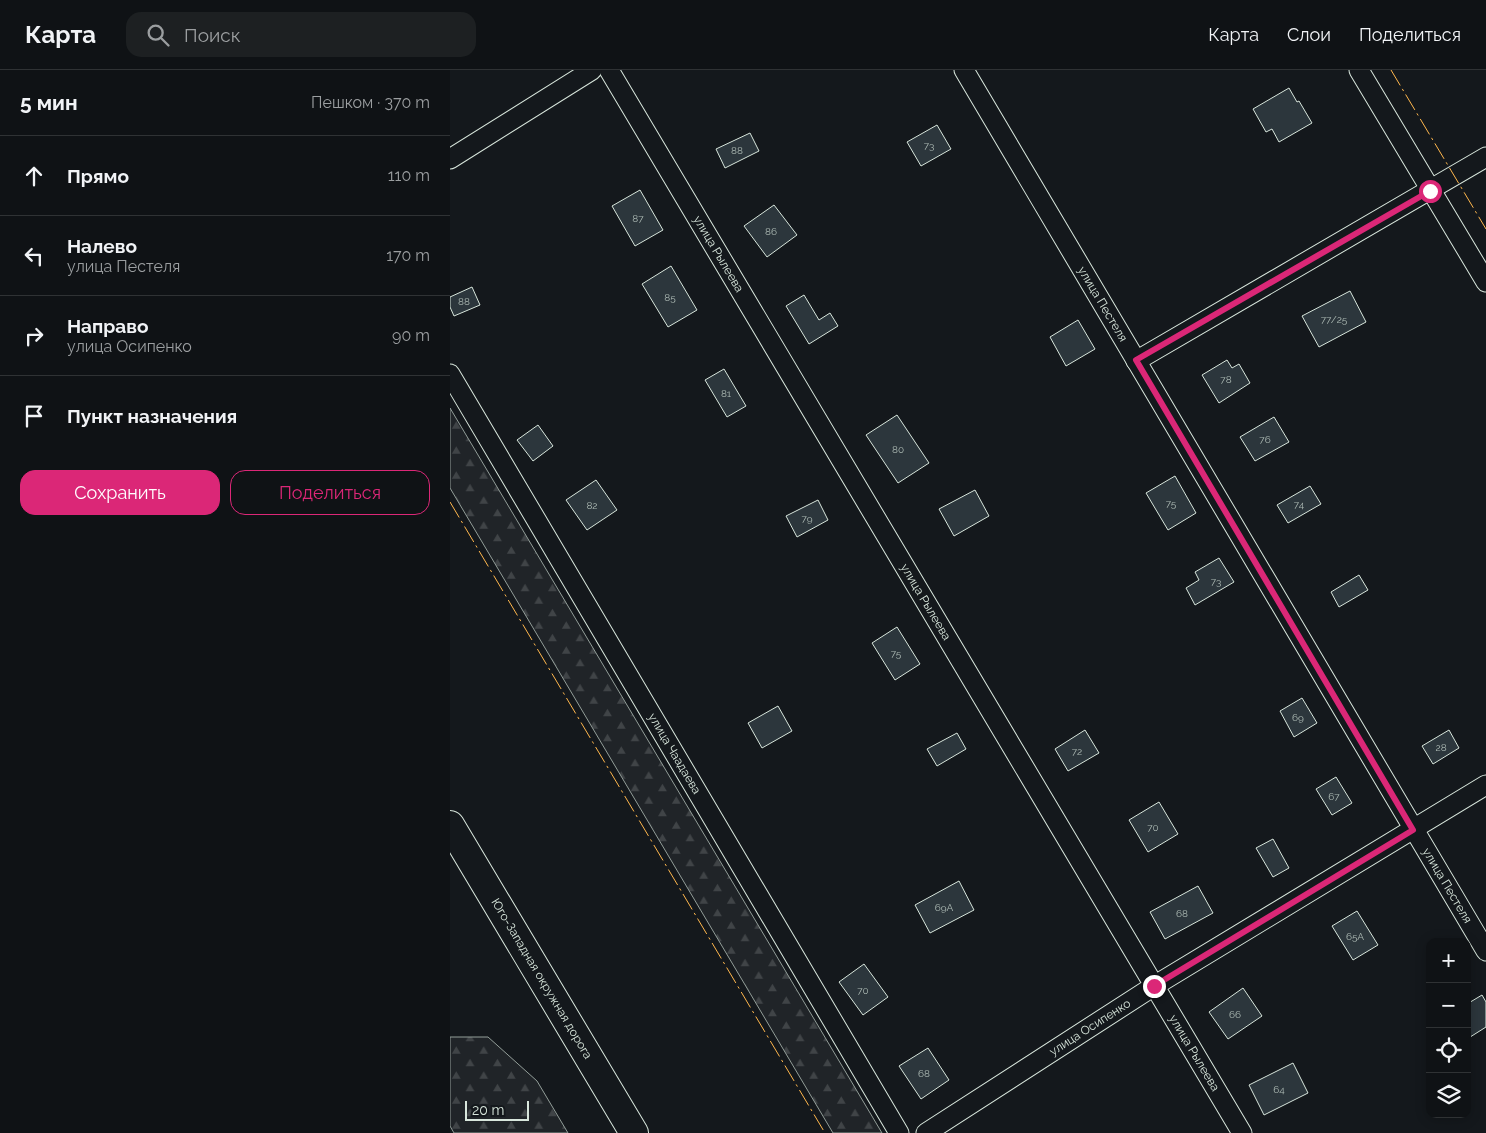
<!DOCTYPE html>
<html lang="ru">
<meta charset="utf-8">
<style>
:root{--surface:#0f1215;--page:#1d2022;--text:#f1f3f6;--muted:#9b9ea0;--line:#2f3234;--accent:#db2777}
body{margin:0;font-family:Raleway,sans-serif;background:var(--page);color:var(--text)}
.controls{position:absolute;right:15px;bottom:15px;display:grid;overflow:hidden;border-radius:10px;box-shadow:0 2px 12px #0003}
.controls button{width:45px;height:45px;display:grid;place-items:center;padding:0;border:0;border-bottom:1px solid var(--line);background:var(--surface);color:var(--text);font:25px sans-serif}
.scale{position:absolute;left:15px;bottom:12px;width:64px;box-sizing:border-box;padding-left:5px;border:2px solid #d8e6dc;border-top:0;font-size:14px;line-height:18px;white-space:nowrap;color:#d8e6dc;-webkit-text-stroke:4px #14181c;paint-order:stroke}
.stop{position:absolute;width:15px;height:15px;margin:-11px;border:4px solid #db2777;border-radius:50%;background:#fff}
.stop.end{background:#db2777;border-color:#fff;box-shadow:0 1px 5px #0008}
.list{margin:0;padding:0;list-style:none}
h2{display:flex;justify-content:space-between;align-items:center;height:65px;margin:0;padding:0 20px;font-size:21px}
h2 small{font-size:16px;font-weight:400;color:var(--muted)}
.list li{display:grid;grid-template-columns:32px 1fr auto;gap:15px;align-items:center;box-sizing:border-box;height:80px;padding:0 20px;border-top:1px solid var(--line)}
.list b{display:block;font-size:19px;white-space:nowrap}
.list p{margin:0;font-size:16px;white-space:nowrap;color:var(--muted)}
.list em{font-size:16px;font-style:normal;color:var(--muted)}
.actions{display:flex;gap:10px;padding:15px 20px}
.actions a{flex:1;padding:11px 0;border:1px solid var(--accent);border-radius:15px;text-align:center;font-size:18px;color:var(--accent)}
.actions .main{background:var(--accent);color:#fff}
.icon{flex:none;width:28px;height:28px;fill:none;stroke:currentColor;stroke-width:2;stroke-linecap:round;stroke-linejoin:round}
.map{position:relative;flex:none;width:1036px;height:1063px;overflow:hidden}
header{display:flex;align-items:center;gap:30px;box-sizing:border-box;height:70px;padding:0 25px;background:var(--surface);border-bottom:1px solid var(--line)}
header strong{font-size:24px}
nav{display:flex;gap:28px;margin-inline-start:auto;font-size:18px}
.search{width:350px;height:45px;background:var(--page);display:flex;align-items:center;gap:12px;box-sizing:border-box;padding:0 18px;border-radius:15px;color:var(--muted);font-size:19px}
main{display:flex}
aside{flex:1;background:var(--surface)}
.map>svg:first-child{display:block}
.forest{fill:url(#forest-firs);stroke:#939e99}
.building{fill:#2c363c;stroke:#d8e6dc}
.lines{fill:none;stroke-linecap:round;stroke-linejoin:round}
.street-casing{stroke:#d8e6dc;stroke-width:21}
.highway-casing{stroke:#d8e6dc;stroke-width:30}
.street{stroke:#14181c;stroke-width:19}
.highway{stroke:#14181c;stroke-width:28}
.power{stroke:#ffb74d;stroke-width:1;stroke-dasharray:18 4 2.5 4;stroke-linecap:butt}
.route{stroke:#db2777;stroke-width:6}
.labels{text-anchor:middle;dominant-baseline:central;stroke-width:4;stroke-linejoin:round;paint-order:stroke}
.number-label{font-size:10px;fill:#adbab4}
.street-label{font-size:12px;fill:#d8e6dc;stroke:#14181c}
</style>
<header>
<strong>Карта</strong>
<div class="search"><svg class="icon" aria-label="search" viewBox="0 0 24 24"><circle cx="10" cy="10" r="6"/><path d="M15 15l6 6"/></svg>Поиск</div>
<nav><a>Карта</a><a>Слои</a><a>Поделиться</a></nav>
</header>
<main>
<aside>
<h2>5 мин<small>Пешком · 370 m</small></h2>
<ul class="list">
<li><svg class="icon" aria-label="ahead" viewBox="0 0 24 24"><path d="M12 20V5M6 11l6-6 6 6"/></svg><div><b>Прямо</b></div><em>110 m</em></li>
<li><svg class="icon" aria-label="left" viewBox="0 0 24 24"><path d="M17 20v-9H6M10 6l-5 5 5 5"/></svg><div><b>Налево</b><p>улица Пестеля</p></div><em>170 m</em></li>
<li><svg class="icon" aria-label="right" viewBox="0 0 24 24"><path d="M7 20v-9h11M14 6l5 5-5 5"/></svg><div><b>Направо</b><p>улица Осипенко</p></div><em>90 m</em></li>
<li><svg class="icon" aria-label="arrive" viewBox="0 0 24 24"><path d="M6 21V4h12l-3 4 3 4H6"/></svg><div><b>Пункт назначения</b></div></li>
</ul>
<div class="actions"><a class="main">Сохранить</a><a>Поделиться</a></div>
</aside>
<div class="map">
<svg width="1036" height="1063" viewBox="0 0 1036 1063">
<defs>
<pattern id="forest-firs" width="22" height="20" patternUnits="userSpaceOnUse" patternTransform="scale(1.25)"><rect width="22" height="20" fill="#202428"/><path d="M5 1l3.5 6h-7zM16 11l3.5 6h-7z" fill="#404447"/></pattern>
</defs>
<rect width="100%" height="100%" fill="#14181c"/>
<path class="forest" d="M 0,338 L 432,1063 L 383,1063 L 0,418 Z
M 0,967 L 38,967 L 87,1011 L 118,1063 L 4,1063 L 0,1056 Z"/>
<path class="building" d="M 839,18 L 847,32 L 849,31 L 862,53 L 829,72 L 822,59 L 816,62 L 803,39 Z
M 487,55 L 501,79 L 471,96 L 457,72 Z
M 300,63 L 309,81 L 275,98 L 266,79 Z
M 190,120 L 213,160 L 185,176 L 162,136 Z
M 324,135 L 347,165 L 317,187 L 294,156 Z
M 221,196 L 247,240 L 218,257 L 192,214 Z
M 22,217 L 30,235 L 4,246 L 0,237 L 0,227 Z
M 900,221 L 916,252 L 869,277 L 852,246 Z
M 354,225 L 369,250 L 380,243 L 388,256 L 359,274 L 336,236 Z
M 628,250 L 645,279 L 616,296 L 600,267 Z
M 777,290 L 782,298 L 789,294 L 800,313 L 769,333 L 752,305 Z
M 274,299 L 296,336 L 277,347 L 255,310 Z
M 447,345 L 479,393 L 448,413 L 416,365 Z
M 824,347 L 839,372 L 805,391 L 790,367 Z
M 88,355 L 103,376 L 83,391 L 67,370 Z
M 725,406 L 746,443 L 718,460 L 696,423 Z
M 146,410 L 167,440 L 137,460 L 116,430 Z
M 860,416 L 871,434 L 838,453 L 827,435 Z
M 525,420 L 539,446 L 504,466 L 489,439 Z
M 368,430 L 378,450 L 347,467 L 336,446 Z
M 769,488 L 784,512 L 745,535 L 736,518 L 749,510 L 745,502 Z
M 909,505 L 918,520 L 889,537 L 881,522 Z
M 447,557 L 470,594 L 445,610 L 422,573 Z
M 852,628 L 867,653 L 844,667 L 830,641 Z
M 328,636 L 342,661 L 312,678 L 298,653 Z
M 635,660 L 649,683 L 618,701 L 605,679 Z
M 999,660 L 1009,678 L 983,694 L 972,676 Z
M 507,663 L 516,679 L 487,696 L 477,679 Z
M 886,707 L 902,733 L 882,745 L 866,719 Z
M 709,732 L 728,764 L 698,782 L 679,750 Z
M 823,769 L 839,798 L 823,807 L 806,778 Z
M 509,811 L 524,840 L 480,863 L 465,835 Z
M 748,816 L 763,843 L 715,869 L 700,842 Z
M 907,841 L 928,875 L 903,890 L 882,856 Z
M 414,894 L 438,927 L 413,945 L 389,912 Z
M 793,918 L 812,946 L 778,969 L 759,942 Z
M 1032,925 L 1036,932 L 1036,957 L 1017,969 L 1017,934 Z
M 478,978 L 499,1010 L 471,1029 L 449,996 Z
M 843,993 L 858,1023 L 814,1045 L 799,1015 Z"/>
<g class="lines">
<g class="street-casing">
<g id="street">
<path id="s1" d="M 159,0 L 792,1063"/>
<path id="s2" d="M 514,0 L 1036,881"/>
<path d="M 909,0 L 1036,212"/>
<path d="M 0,89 L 142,0"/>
<path d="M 686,291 L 1036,87"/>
<path id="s3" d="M 0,304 L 449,1063"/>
<path id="s4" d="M 476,1063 L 704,916 L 1036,715"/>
</g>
</g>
<g class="highway-casing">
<g id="highway">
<path id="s5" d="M 0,755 L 184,1063"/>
</g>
</g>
<use href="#street" class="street"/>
<use href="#highway" class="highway"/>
<path class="power" d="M 941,0 L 1036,159
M 0,432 L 375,1063"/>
</g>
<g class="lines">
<path class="route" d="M 704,916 L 963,760 L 686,290 L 980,121"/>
</g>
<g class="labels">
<g class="number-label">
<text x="479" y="75">73</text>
<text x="287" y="80">88</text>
<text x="188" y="148">87</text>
<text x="321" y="161">86</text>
<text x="220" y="227">85</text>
<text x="14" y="231">88</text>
<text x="884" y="249">77/25</text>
<text x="776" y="309">78</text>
<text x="276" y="323">81</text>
<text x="815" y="369">76</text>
<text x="448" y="379">80</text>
<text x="721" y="433">75</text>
<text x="849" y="434">74</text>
<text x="142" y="435">82</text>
<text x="357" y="448">79</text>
<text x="766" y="511">73</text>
<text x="446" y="583">75</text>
<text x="848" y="647">69</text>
<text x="991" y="677">28</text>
<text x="627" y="681">72</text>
<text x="884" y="726">67</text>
<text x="703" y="757">70</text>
<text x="494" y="837">69А</text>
<text x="732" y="843">68</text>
<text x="905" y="866">65А</text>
<text x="413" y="920">70</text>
<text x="785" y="944">66</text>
<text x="474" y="1003">68</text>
<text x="829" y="1019">64</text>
</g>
<g class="street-label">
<text stroke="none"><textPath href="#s1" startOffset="214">улица Рылеева</textPath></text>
<text stroke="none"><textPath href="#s2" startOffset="272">улица Пестеля</textPath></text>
<text stroke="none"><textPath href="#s1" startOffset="619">улица Рылеева</textPath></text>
<text stroke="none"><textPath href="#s3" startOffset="441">улица Чаадаева</textPath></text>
<text stroke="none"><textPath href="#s2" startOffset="948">улица Пестеля</textPath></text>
<text stroke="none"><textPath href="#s5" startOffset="179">Юго-Западная окружная дорога</textPath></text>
<text stroke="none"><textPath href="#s4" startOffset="195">улица Осипенко</textPath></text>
<text stroke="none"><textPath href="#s1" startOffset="1144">улица Рылеева</textPath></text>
</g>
</g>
</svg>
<div class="controls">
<button>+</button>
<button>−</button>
<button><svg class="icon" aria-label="locate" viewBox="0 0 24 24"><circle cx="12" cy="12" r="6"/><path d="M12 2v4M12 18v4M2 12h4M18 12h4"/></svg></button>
<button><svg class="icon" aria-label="layers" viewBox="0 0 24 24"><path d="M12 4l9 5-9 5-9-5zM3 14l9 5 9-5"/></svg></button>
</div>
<div class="scale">20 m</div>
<div class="stop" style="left:980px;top:121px"></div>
<div class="stop end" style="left:704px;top:916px"></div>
</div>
</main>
